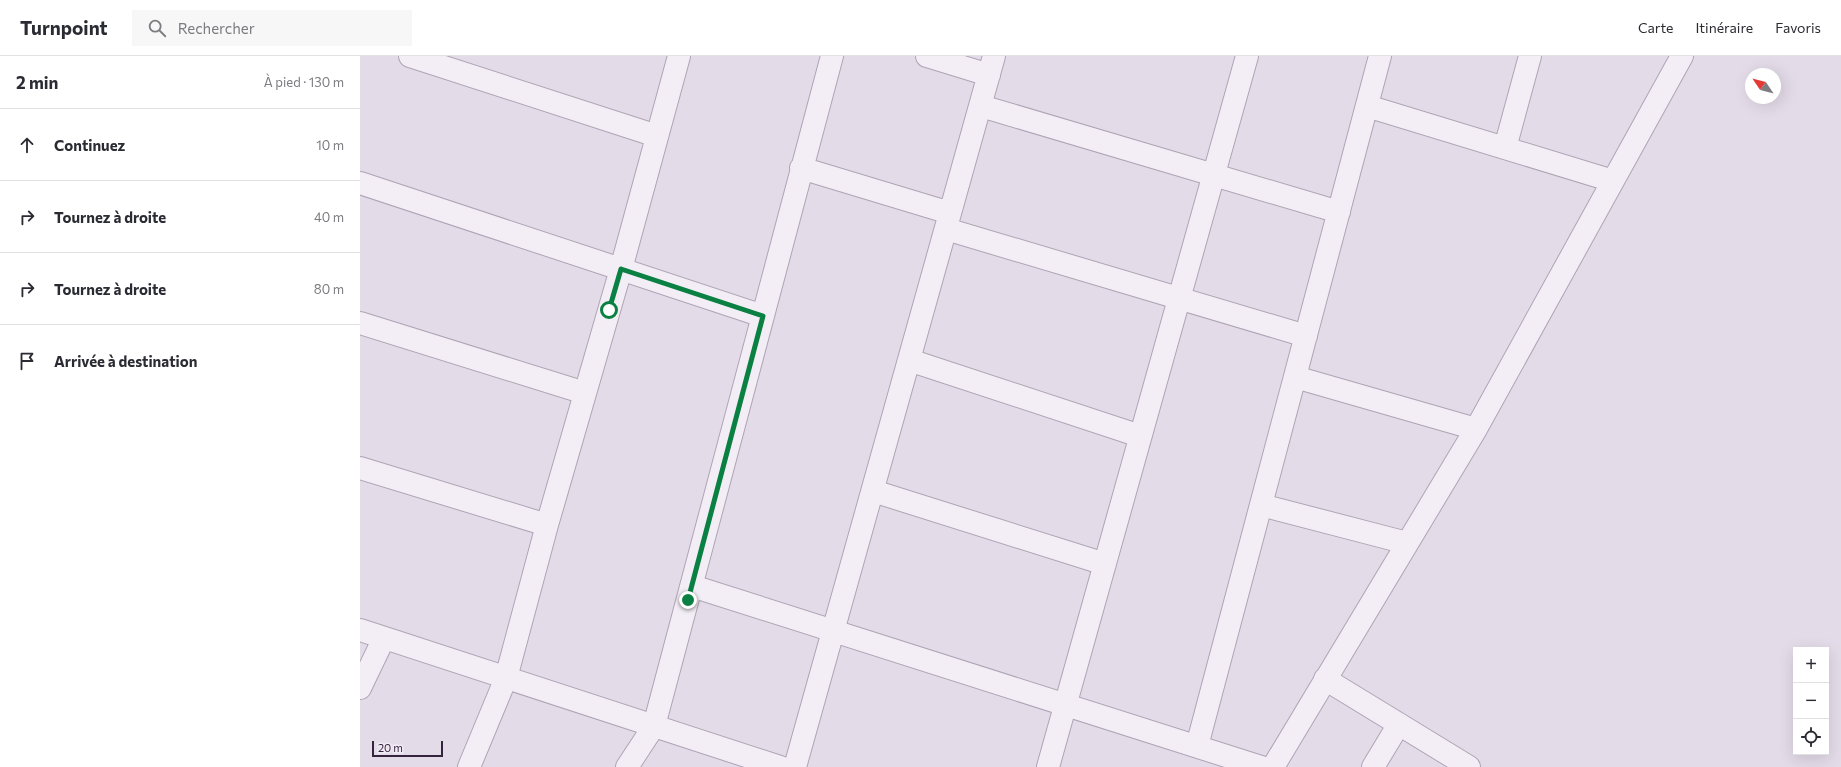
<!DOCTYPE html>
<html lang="fr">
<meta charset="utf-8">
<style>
:root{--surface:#fff;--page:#f7f7f7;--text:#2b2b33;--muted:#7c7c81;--line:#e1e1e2}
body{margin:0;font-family:Commissioner,sans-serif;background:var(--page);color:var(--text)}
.controls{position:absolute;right:12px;bottom:12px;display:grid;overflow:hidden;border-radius:0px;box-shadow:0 4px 16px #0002}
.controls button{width:36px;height:36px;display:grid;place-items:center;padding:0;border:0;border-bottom:1px solid var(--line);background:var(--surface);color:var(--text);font:20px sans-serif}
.compass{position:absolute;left:1385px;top:12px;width:36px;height:36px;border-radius:50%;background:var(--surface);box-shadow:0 4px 16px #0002;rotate:305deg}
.scale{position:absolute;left:12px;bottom:10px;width:71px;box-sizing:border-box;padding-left:4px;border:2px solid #36243f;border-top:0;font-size:11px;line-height:14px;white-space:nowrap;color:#36243f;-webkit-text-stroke:3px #f1ebf5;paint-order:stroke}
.stop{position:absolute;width:12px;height:12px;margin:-9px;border:3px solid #0b8043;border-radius:50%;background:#fff}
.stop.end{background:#0b8043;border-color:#fff;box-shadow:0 1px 4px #0008}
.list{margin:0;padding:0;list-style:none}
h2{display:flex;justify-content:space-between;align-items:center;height:52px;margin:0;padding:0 16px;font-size:17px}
h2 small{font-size:13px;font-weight:400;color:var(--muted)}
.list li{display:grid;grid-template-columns:26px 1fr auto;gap:12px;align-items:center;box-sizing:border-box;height:72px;padding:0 16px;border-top:1px solid var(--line)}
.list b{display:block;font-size:15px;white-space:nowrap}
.list em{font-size:13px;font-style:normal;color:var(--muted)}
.icon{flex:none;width:22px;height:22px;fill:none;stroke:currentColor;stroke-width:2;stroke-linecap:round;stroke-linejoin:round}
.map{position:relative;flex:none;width:1481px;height:711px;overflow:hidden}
header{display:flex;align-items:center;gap:24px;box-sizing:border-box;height:56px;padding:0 20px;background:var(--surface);border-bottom:1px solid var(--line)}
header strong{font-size:19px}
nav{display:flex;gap:22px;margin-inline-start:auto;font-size:14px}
.search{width:280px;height:36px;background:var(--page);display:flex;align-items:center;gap:10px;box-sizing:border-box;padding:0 14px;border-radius:0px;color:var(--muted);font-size:15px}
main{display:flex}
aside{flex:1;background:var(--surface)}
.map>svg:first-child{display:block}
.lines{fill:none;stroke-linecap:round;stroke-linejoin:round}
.street-casing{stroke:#afa4b5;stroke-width:24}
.street{stroke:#f3eef5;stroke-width:22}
.route{stroke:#0b8043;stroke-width:5}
</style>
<header>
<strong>Turnpoint</strong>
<div class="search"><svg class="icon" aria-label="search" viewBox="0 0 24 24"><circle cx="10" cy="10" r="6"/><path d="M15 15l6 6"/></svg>Rechercher</div>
<nav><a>Carte</a><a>Itinéraire</a><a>Favoris</a></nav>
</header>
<main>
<aside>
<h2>2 min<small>À pied · 130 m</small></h2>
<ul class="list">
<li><svg class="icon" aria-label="ahead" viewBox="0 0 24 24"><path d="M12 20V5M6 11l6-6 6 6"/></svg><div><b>Continuez</b></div><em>10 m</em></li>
<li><svg class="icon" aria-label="right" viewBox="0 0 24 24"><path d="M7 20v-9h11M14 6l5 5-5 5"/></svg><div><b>Tournez à droite</b></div><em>40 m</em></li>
<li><svg class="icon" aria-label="right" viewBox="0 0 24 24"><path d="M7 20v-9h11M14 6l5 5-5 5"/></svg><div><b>Tournez à droite</b></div><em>80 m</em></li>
<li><svg class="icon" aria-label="arrive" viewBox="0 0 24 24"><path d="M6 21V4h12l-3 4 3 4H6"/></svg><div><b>Arrivée à destination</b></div></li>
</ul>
</aside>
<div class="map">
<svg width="1481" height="711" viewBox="0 0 1481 711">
<rect width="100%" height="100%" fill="#e3dbe8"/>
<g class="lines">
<g class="street-casing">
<path id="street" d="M 50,0 L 297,80
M 567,0 L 629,19
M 621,50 L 979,156
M 1007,50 L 1253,125
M 1145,92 L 1170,0
M 441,112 L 590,157
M 0,127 L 403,260
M 586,173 L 946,280
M 0,267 L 225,337
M 549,304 L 780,380
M 935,321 L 1116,373
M 0,412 L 187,469
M 513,435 L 745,508
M 901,449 L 1047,487
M 332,530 L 901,711
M 0,574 L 420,711
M 965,623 L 1109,711
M 0,632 L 24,582
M 837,690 L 1020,0
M 109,711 L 146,622 L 187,469 L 261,213 L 319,0
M 267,711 L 294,670 L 472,0
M 435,711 L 634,0
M 688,711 L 887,0
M 913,711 L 1116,373 L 1322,0
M 1013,711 L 1039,668"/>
</g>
<use href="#street" class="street"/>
</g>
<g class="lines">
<path class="route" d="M 249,254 L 261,213 L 403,260 L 328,544"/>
</g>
</svg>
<div class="controls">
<button>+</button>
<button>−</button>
<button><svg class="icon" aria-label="locate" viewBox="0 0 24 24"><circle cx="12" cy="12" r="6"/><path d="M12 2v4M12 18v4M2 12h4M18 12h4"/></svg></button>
</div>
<svg class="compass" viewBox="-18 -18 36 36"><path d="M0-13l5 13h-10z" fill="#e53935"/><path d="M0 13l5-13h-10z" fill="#7c7c81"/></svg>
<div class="scale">20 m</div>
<div class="stop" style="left:249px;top:254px"></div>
<div class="stop end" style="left:328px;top:544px"></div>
</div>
</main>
